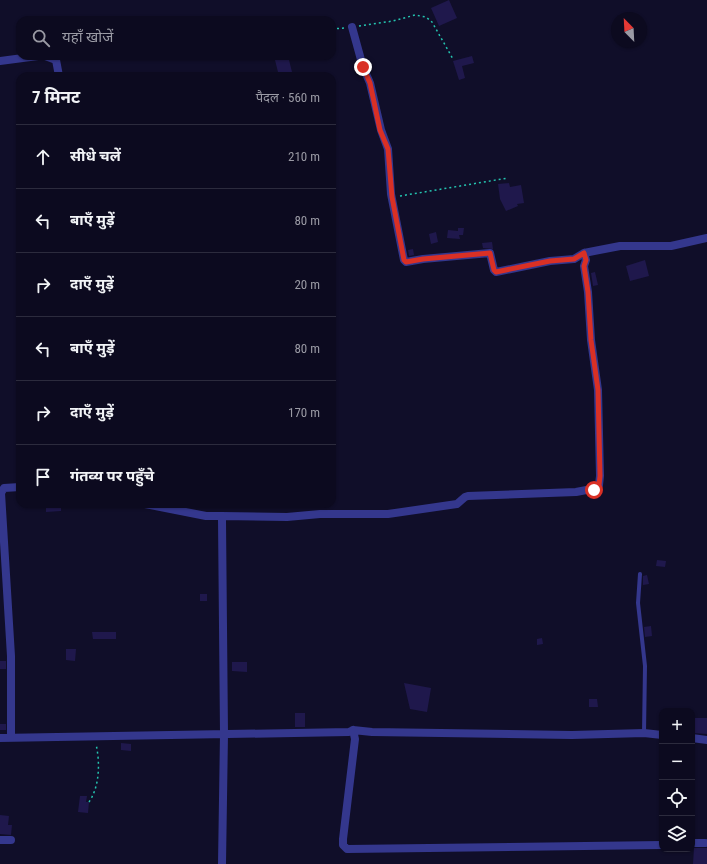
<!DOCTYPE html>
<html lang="hi">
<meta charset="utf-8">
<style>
:root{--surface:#0c0a1f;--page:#151328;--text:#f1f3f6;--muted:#9a9aa4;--line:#2c2b3d}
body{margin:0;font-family:"Roboto Condensed","Noto Sans Devanagari",sans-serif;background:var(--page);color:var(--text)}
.controls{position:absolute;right:12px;bottom:12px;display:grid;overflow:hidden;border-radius:8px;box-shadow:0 1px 3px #0004}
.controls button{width:36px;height:36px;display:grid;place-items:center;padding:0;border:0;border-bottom:1px solid var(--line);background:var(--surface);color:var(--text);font:20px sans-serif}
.compass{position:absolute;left:611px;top:12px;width:36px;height:36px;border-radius:50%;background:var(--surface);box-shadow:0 1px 3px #0004;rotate:336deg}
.stop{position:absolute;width:12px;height:12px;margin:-9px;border:3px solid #d93025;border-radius:50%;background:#fff}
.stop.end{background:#d93025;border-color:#fff;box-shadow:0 1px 4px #0008}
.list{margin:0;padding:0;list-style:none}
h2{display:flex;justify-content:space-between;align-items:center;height:52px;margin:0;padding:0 16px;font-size:17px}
h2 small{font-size:13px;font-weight:400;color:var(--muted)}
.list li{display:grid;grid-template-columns:26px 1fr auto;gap:12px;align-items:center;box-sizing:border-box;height:64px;padding:0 16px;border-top:1px solid var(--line)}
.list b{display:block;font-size:15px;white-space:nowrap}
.list em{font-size:13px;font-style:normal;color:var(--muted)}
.icon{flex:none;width:22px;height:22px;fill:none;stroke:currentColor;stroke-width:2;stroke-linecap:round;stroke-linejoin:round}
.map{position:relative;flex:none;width:707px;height:864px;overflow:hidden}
.search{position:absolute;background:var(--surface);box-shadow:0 1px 3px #0004;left:16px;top:16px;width:320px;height:44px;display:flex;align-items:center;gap:10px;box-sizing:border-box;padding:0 14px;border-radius:12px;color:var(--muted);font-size:15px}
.panel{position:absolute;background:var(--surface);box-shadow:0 1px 3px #0004;left:16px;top:72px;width:320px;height:436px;border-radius:12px}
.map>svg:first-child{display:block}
.building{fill:#1f184c}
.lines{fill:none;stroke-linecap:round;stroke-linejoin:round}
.path{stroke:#24c5b0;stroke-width:1.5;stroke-dasharray:2 3;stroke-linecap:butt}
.service{stroke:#34378d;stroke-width:4}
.minor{stroke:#34378d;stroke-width:8}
.route{stroke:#d93025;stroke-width:5}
</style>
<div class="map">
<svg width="707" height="864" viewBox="0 0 707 864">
<rect width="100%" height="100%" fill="#100e29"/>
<path class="building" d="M 449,0 L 457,18 L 439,26 L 431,8 Z
M 274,56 L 288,56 L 293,76 L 279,76 Z
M 472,56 L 474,63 L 462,66 L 465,78 L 459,80 L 453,61 Z
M 509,183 L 510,187 L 521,185 L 524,203 L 517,204 L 518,206 L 506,211 L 500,199 L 498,184 Z
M 458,228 L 464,228 L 463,235 L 459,235 L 460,239 L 447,238 L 448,230 L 458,231 Z
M 436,232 L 438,242 L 431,244 L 429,234 Z
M 492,242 L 493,249 L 483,248 L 482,243 Z
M 413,249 L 414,255 L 409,256 L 408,250 Z
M 645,260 L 649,276 L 630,281 L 626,266 Z
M 595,272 L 598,285 L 593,286 L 591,273 Z
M 46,504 L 61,504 L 61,511 L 46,512 Z
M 657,560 L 666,561 L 665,567 L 656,566 Z
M 647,575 L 649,584 L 643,585 L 643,576 Z
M 200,594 L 207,594 L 207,601 L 200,601 Z
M 651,626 L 652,636 L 645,637 L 644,627 Z
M 92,632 L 116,632 L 116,639 L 93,639 Z
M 542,638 L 543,644 L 537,645 L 537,639 Z
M 66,649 L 76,649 L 75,661 L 66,660 Z
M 0,661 L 6,661 L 6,669 L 0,669 Z
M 232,662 L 247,662 L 247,672 L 232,671 Z
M 404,683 L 431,688 L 427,712 L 410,709 Z
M 589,699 L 597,699 L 598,707 L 589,707 Z
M 295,713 L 305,713 L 305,727 L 295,727 Z
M 694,718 L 707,718 L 707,734 L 693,733 Z
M 0,724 L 6,724 L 6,730 L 0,730 Z
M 121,743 L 131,744 L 131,751 L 121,750 Z
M 80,796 L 87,796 L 86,802 L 89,802 L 88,813 L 78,812 Z
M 0,815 L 9,816 L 8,825 L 12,825 L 11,835 L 0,834 Z
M 694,848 L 707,848 L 707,864 L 693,864 Z"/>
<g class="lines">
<path class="path" d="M 359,26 L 393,21 L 415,15 L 426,17 L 432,22 L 453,59
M 332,29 L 344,28
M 400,196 L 508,178
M 89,802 C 100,786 100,762 96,744"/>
<path class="service" d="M 249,20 L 260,18 L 264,20
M 640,574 L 638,603 L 645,666 L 644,733"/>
<path class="minor" d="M 352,27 L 363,67 L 370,83 L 381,130 L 388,149 L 391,194 L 404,260 L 406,262 L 423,259 L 490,253 L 494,270 L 496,272 L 550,261 L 574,259 L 584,253
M 0,61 L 38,56 L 45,56 L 56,60 L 59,76
M 145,504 L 206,516 L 221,516 L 222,520 L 224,734 L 222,864
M 221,516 L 287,517 L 320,514 L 388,514 L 457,504 L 465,497 L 468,496 L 576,492 L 597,488 L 599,485 L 600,476 L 598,390 L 591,340 L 588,292 L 584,266 L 586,260 L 584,253 L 620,246 L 671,246 L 707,238
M 353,730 L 372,732 L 572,735 L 644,733 L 662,735
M 11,737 L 11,656 L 1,493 L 4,488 L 20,487
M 0,738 L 349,732 L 353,730 L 355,739 L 343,839 L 343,845 L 347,849 L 662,845
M 692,738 L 707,740
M 0,840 L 11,840
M 692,843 L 705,843"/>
</g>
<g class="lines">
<path class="route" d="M 363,67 L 370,83 L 380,130 L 388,149 L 392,197 L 404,260 L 406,262 L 423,259 L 490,253 L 494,270 L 496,272 L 550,261 L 574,259 L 584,253 L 586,260 L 584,266 L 588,292 L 591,340 L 598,390 L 600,476 L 599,485 L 594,490"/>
</g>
</svg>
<div class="controls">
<button>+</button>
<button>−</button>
<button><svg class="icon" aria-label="locate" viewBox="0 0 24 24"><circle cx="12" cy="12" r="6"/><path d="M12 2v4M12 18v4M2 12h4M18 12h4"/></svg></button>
<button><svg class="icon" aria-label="layers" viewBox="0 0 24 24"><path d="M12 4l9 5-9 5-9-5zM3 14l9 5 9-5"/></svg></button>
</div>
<svg class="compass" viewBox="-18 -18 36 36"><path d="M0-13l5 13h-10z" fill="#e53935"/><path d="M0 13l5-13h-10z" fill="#9a9aa4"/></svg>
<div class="stop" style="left:594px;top:490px"></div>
<div class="stop end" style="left:363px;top:67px"></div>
<div class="search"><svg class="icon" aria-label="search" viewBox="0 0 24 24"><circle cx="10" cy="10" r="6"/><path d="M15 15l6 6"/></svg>यहाँ खोजें</div>
<section class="panel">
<h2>7 मिनट<small>पैदल · 560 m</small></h2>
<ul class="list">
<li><svg class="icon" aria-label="ahead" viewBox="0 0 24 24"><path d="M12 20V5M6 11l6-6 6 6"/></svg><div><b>सीधे चलें</b></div><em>210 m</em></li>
<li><svg class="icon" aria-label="left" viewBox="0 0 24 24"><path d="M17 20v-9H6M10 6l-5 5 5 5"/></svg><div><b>बाएँ मुड़ें</b></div><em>80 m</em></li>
<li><svg class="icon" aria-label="right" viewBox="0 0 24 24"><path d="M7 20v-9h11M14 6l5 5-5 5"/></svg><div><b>दाएँ मुड़ें</b></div><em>20 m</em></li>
<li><svg class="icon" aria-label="left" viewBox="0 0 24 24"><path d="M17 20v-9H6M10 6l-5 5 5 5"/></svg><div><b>बाएँ मुड़ें</b></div><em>80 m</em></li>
<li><svg class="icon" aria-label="right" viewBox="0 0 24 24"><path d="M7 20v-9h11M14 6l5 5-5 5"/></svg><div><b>दाएँ मुड़ें</b></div><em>170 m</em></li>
<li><svg class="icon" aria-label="arrive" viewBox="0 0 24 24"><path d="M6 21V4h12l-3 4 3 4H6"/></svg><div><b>गंतव्य पर पहुँचे</b></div></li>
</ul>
</section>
</div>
